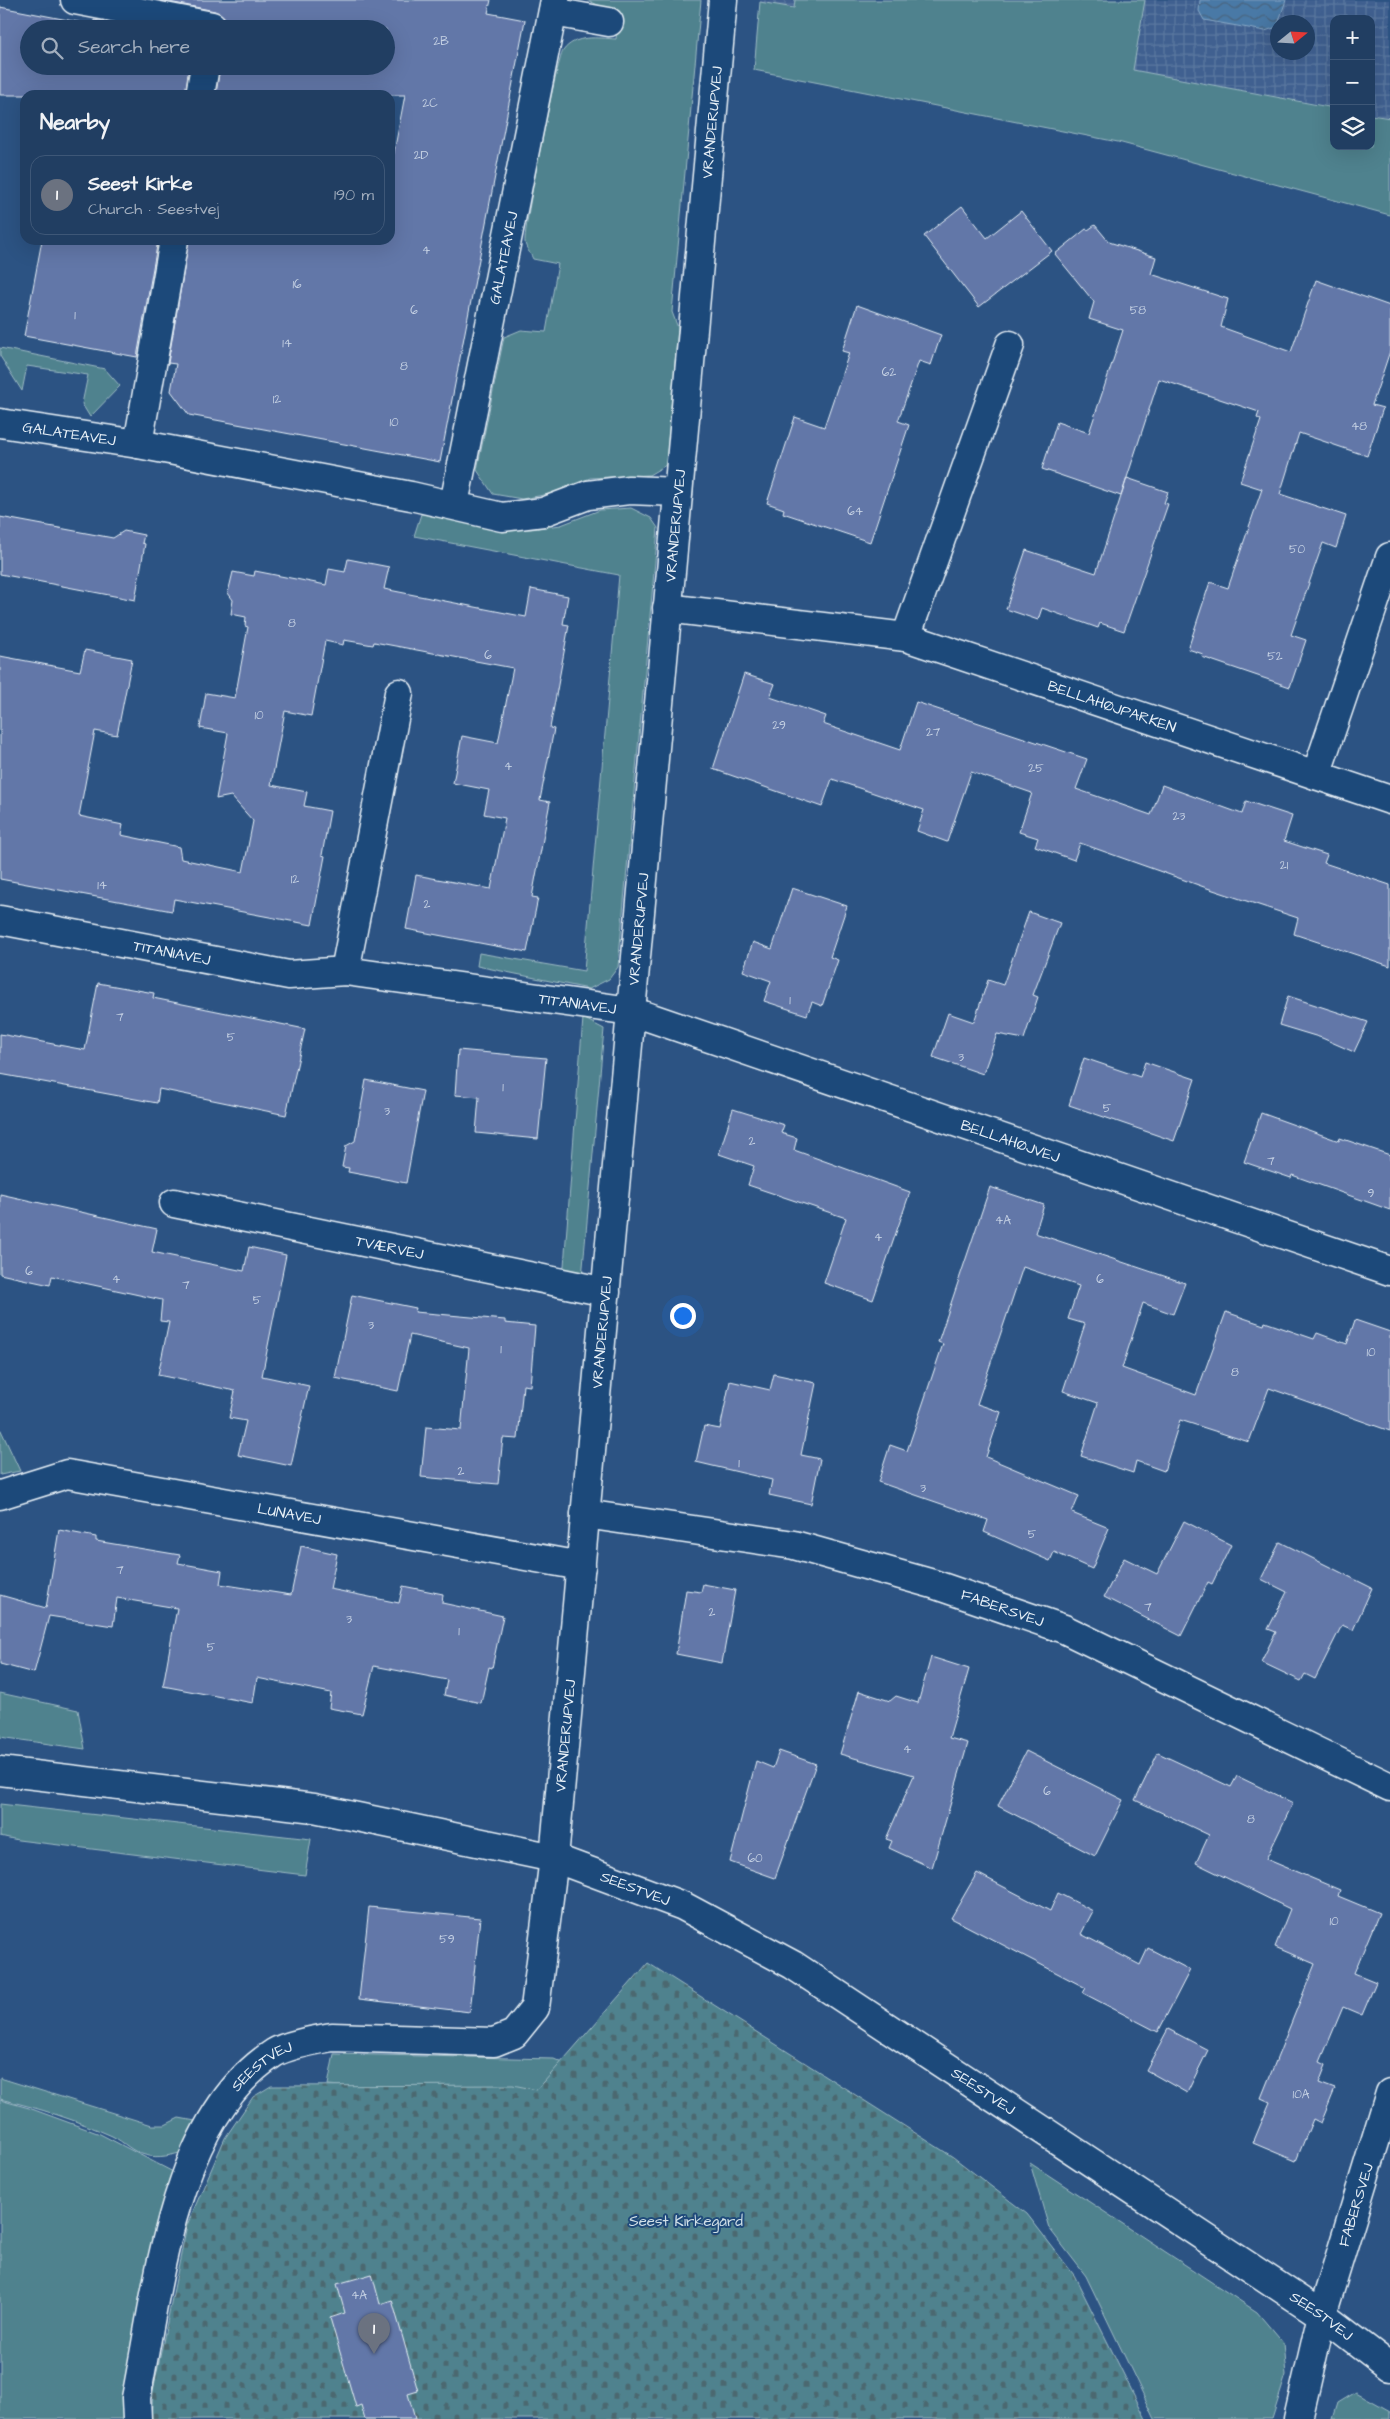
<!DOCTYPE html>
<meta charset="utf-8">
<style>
:root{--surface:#213e62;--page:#2d496b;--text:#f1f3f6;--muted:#a2aebe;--line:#3e5777;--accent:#ff9aa2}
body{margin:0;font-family:"Architects Daughter",sans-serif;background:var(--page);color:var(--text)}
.controls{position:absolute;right:15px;top:15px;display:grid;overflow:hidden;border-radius:10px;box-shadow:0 5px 20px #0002}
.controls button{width:45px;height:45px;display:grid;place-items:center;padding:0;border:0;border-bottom:1px solid var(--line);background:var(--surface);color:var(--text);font:25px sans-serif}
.compass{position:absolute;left:1270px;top:15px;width:45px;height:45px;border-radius:50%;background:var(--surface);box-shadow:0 5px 20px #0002;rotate:72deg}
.you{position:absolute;left:682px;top:1315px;width:18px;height:18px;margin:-12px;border:4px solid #fff;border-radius:50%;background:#1a73e8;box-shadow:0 0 0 8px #1a73e833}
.badge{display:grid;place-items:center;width:32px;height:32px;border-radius:50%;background:var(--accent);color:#fff;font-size:16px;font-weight:700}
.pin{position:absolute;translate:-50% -41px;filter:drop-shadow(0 1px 2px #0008)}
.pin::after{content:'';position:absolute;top:26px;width:18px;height:15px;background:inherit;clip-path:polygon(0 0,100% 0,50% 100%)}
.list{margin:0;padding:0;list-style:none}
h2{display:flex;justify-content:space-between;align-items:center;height:65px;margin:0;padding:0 20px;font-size:21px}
h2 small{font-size:16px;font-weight:400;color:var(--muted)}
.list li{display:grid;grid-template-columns:32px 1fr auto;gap:15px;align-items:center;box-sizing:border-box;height:80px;margin:0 10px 10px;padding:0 10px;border:1px solid var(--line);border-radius:15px}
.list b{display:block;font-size:19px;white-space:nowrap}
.list p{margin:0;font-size:16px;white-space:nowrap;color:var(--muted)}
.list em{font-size:16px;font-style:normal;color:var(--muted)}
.icon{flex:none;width:28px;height:28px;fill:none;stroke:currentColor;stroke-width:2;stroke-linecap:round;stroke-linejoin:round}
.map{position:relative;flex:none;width:1390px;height:2419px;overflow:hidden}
.search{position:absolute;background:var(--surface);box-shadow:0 5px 20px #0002;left:20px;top:20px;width:375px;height:55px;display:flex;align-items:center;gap:12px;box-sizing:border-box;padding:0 18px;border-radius:28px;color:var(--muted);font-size:19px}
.panel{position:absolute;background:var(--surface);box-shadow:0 5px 20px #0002;left:20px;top:90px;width:375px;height:155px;border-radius:15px}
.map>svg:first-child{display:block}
.industrial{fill:url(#industrial-grid);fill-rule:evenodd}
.grass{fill:#4f828e;stroke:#9cbac3}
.cemetery{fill:url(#cemetery-stones);stroke:#9cbac3}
.water{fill:url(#water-waves);stroke:#89a9c7}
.building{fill:#6277a8;stroke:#e8f1f8}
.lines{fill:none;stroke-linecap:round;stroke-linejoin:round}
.minor-casing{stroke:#e8f1f8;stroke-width:31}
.minor{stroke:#1f4a7a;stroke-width:28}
.labels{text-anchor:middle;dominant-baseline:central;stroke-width:4;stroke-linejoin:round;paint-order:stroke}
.number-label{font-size:12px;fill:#c6d2e4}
.street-label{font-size:15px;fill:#e8f1f8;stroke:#1f4a7a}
.park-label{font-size:15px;fill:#d1e0e8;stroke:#1f4a7a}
</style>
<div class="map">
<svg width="1390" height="2419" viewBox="0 0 1390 2419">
<defs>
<pattern id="industrial-grid" width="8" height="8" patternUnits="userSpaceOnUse" patternTransform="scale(1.25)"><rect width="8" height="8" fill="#3f6190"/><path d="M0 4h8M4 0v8" fill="none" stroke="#5b78a0"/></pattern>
<pattern id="cemetery-stones" width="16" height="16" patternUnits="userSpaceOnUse" patternTransform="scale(1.25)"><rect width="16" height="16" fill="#4f828e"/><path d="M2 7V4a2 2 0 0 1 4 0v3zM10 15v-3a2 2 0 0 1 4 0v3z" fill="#4b686f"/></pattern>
<pattern id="water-waves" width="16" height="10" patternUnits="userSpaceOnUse" patternTransform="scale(1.25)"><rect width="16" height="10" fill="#4a79a6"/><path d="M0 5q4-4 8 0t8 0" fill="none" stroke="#48637d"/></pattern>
</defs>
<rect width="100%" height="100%" fill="#2c5383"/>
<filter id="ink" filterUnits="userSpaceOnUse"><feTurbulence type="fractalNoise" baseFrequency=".02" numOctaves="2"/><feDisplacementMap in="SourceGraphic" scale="10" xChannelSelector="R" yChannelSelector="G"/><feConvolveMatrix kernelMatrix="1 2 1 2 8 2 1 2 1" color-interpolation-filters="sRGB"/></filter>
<g filter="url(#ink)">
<path class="industrial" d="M 760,0 L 1390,0 L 1390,118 L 1371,114 L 1371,19 L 1334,19 L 1334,107 L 794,9 L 760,2 ZM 1278,22 L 1308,22 L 1308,52 L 1278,52 Z"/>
<path class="grass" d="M 587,0 L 701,0 L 672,312 L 678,328 L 666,465 L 649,475 L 590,478 L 560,492 L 522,499 L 493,494 L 477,470 L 504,337 L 521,330 L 546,332 L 558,264 L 533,259 C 531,254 525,247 525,242 C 523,230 557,59 563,51 C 575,34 598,38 616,39 L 618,14 Z
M 795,0 L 1145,0 L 1133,70 L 1334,108 L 1334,146 L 1371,146 L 1371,115 L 1390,118 L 1390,215 L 1118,142 L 754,70 L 760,2 L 794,8 Z
M 0,348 L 105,369 L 120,386 L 90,417 L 82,404 L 88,375 L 27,366 L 22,391 L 0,356 Z
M 631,508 L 651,518 L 658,528 L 618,967 L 609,979 L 589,989 L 477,966 L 479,953 L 584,971 L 619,575 L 414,536 L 421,514 L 500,528 L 531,529 L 561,525 L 600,510 Z
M 583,1018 L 604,1029 L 582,1278 L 563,1279 Z
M 0,1428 L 20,1471 L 0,1475 Z
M 0,1693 L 78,1710 L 85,1749 L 0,1737 Z
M 0,1804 L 311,1839 L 305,1875 L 18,1840 L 0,1836 Z
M 334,2054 L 554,2059 L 579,2070 L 599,2105 L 328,2085 Z
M 0,2078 L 152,2125 L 165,2125 L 179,2118 L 201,2122 L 186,2151 C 173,2155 158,2159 145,2155 C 132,2152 124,2142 112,2136 C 76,2120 39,2108 0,2099 Z
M 0,2100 L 29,2108 L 100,2134 L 177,2174 L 127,2419 L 0,2419 Z
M 1030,2163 L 1257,2312 L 1283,2343 L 1286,2375 L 1272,2419 L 1155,2419 L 1086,2276 L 1049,2228 Z
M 1356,2392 L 1390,2411 L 1390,2419 L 1333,2419 L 1338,2403 Z"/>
<path class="cemetery" d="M 648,1963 L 953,2157 L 1027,2214 L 1074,2275 L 1146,2419 L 151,2419 L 153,2391 L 187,2225 L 225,2138 L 253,2097 L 271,2086 L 513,2085 L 537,2090 Z"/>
<path class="water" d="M 1200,0 L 1286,0 L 1277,27 L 1265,31 L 1204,20 L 1199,11 Z"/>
<path class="building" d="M 159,0 L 491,0 L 488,13 L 525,20 L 440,462 L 189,415 L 171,391 L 176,364 L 168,363 L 189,240 L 390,240 L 390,173 L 405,95 L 216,95 L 220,66 L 386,66 L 386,29 L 228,29 L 226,19 L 215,11 Z
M 0,7 L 94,25 L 94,20 L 143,29 L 29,29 L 29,66 L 189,66 L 185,95 L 0,95 Z
M 962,206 L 987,238 L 1021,211 L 1052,251 L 979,307 L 924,236 Z
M 1095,225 L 1109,242 L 1156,257 L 1151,274 L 1228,299 L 1221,327 L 1291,352 L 1316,280 L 1390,306 L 1390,351 L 1372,405 L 1383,408 L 1367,456 L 1299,433 L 1280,494 L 1346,516 L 1336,548 L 1323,543 L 1291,635 L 1306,640 L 1290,687 L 1202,657 L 1203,654 L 1188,649 L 1210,582 L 1228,588 L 1262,489 L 1240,482 L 1261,420 L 1257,418 L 1259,412 L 1159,379 L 1121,496 L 1042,469 L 1057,422 L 1089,433 L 1123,330 L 1089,319 L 1094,302 L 1055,254 L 1086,229 L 1088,230 Z
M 42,240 L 158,240 L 137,357 L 24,336 Z
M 857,305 L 941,335 L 931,365 L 919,361 L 898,421 L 909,425 L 870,542 L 783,513 L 784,509 L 767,503 L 795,417 L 824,427 L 849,353 L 842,351 Z
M 1127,478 L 1168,492 L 1164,503 L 1168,504 L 1124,631 L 1100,623 L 1098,628 L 1042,608 L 1038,620 L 1006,609 L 1026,550 L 1096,573 Z
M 0,517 L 113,538 L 124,531 L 144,535 L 142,543 L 145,544 L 135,600 L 0,574 Z
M 348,559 L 389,567 L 384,589 L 526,617 L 531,589 L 568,596 L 563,624 L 569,625 L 550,728 L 554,729 L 540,800 L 550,802 L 532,897 L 538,898 L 527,952 L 406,929 L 416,875 L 491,889 L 505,818 L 484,814 L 489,790 L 453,783 L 462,736 L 498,743 L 513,668 L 374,642 L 373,645 L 344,640 L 343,645 L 325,641 L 311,716 L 285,711 L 271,785 L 307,792 L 304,806 L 330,811 L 322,855 L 325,856 L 312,925 L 174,899 L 172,911 L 0,879 L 0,656 L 80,671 L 85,650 L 132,659 L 117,735 L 95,731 L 79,816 L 123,825 L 121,835 L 179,847 L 181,859 L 243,872 L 253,821 L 231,796 L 216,799 L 228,733 L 200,728 L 206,693 L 235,698 L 248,627 L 245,626 L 246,617 L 231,614 L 233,600 L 228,593 L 233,572 L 254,576 L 255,571 L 326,585 L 329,569 L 345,572 Z
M 744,674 L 775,684 L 770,697 L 826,716 L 823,724 L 900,750 L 916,702 L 1087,759 L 1076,789 L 1151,815 L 1162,785 L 1242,814 L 1246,801 L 1292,816 L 1284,841 L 1327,855 L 1324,863 L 1390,885 L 1390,966 L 1294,934 L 1298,918 L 1204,887 L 1080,843 L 1074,860 L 1035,846 L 1038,838 L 1019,832 L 1032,793 L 971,772 L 947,842 L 917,831 L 924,810 L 832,779 L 822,807 L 713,769 Z
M 792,888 L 847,906 L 830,957 L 838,960 L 822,1006 L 812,1002 L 807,1015 L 764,1001 L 771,981 L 743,971 L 753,942 L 772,949 Z
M 1029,912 L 1060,923 L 1033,995 L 1038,997 L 1024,1039 L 997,1034 L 983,1074 L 933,1057 L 948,1013 L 974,1022 L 988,980 L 1003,985 Z
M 98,983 L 154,993 L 153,998 L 305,1029 L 286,1115 L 159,1089 L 157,1103 L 0,1074 L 0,1034 L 85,1050 Z
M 1288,996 L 1368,1022 L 1354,1052 L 1322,1038 L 1279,1025 Z
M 458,1050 L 546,1058 L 538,1139 L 476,1133 L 479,1097 L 455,1095 Z
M 1084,1058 L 1140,1077 L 1145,1062 L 1195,1079 L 1174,1141 L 1069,1105 Z
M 366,1080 L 423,1091 L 406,1183 L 348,1172 L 349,1168 L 342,1167 L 346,1146 L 355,1141 Z
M 733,1109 L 784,1125 L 781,1133 L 797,1138 L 794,1150 L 910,1192 L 873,1300 L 824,1283 L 846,1218 L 748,1185 L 754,1166 L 719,1154 Z
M 1261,1113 L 1339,1141 L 1340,1138 L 1390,1155 L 1390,1210 L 1292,1175 L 1291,1178 L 1244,1162 Z
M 990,1187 L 1044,1205 L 1035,1233 L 1185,1283 L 1173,1314 L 1143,1303 L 1122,1368 L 1196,1395 L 1226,1312 L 1264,1325 L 1265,1322 L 1314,1339 L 1317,1333 L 1347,1344 L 1355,1320 L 1390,1332 L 1390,1431 L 1269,1388 L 1249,1442 L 1180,1420 L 1164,1471 L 1136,1461 L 1133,1473 L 1081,1456 L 1098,1403 L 1063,1391 L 1085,1324 L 1068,1319 L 1079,1286 L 1023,1267 L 977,1404 L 1001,1412 L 986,1457 L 1079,1496 L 1072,1513 L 1109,1528 L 1092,1569 L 1054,1552 L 1050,1561 L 984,1532 L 988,1520 L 878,1482 L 890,1445 L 907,1451 L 943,1344 L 938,1342 Z
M 0,1194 L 157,1229 L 152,1252 L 244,1271 L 249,1247 L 286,1255 L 262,1376 L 309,1386 L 291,1466 L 238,1455 L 246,1421 L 229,1418 L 235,1391 L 158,1375 L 169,1322 L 160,1321 L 162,1300 L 52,1276 L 50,1285 L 0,1274 Z
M 352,1295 L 416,1308 L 415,1312 L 505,1320 L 505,1323 L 535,1326 L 530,1386 L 523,1385 L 518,1439 L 503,1438 L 498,1484 L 421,1477 L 426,1427 L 461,1430 L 469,1348 L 410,1335 L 398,1391 L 335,1378 Z
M 774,1374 L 816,1383 L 801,1455 L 820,1459 L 811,1504 L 769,1495 L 772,1480 L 696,1462 L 704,1426 L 720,1429 L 730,1381 L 770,1390 Z
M 1184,1521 L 1231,1545 L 1212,1584 L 1208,1582 L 1181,1636 L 1104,1597 L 1124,1558 L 1157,1574 Z
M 59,1530 L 96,1537 L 96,1541 L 180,1555 L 178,1563 L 222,1571 L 220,1584 L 291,1595 L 301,1546 L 337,1554 L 330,1589 L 399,1603 L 403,1586 L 443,1594 L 442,1603 L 503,1616 L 492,1668 L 489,1667 L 481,1703 L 444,1695 L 447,1680 L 374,1666 L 362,1714 L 329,1708 L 331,1693 L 257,1678 L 253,1703 L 163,1686 L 177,1608 L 117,1598 L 113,1626 L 49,1616 L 34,1673 L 0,1664 L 0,1595 L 46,1608 Z
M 1280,1542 L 1372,1588 L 1353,1630 L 1342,1625 L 1315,1679 L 1305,1674 L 1301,1681 L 1261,1662 L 1276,1632 L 1268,1629 L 1287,1592 L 1261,1579 Z
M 703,1584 L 735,1590 L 722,1663 L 676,1654 L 686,1590 L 701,1592 Z
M 931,1657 L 969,1669 L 949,1738 L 968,1743 L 932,1868 L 889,1848 L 892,1841 L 886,1839 L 914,1775 L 840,1754 L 859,1691 L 890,1701 L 896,1696 L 918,1703 Z
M 779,1751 L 816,1764 L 775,1878 L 730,1862 L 756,1761 L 773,1768 Z
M 1026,1751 L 1123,1800 L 1095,1856 L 998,1806 Z
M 1158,1753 L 1231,1787 L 1237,1776 L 1293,1803 L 1266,1859 L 1340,1890 L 1338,1896 L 1379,1913 L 1354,1973 L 1376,1982 L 1362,2015 L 1343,2007 L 1320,2062 L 1326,2065 L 1319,2083 L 1335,2089 L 1321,2123 L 1313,2119 L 1296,2161 L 1253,2143 L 1270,2102 L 1261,2098 L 1315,1964 L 1275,1947 L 1290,1909 L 1196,1863 L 1209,1835 L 1135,1800 Z
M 977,1873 L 1050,1911 L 1058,1893 L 1093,1911 L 1081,1934 L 1140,1965 L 1148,1948 L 1190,1970 L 1158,2032 L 1083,1993 L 1086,1988 L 951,1918 Z
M 369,1907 L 480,1918 L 470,2012 L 359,1999 Z
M 1168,2029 L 1208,2050 L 1187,2093 L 1146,2070 Z
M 372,2274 L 380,2304 L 392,2300 L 418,2391 L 408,2394 L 415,2419 L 365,2419 L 361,2405 L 356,2407 L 330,2318 L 345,2313 L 337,2284 Z"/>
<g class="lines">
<g class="minor-casing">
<g id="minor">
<path d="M 75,0 L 212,26 L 212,29"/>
<path d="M 553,12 L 609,22"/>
<path d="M 200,95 L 205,66"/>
<path id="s1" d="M 0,423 L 138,444 L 411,496 L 502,517 L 543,512 L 588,495 L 629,490 L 678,492"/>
<path d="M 138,444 L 174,240"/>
<path id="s2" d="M 454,504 L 555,0"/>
<path id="s3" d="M 667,608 L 906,637 L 1390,800"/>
<path d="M 906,637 L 1010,345"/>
<path d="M 1316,775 L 1390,557"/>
<path id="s4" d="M 0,920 L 289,975 L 345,971 L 631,1011 L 1390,1271"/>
<path d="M 345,971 L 399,693"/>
<path id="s5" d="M 174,1203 L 606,1292"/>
<path id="s6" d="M 0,1495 L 67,1474 L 581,1566"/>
<path id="s7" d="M 585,1514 L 794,1545 L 933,1584 L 1064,1629 L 1390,1787"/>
<path id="s8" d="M 0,1771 L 314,1808 L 554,1858 L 683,1906 L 793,1965 L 1322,2315 L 1390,2367"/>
<path id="s9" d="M 137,2419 L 136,2398 C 158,2289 172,2119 274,2053 C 287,2045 316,2040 332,2037 L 494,2042 L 514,2034 L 535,2008 L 554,1858 L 723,0"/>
<path id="s10" d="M 1298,2419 L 1322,2315 L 1390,2093"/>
</g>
</g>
<use href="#minor" class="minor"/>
</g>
</g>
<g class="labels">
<g class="number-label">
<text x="441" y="41">2B</text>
<text x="430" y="103">2C</text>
<text x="421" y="155">2D</text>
<text x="426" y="250">4</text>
<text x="297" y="284">16</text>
<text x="414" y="310">6</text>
<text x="1138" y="310">58</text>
<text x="75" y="315">1</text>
<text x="287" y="343">14</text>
<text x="404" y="366">8</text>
<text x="889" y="372">62</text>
<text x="277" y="399">12</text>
<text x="394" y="422">10</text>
<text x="1359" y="426">48</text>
<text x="855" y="511">64</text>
<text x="1297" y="549">50</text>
<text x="292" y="623">8</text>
<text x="488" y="655">6</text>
<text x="1275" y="656">52</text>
<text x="259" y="715">10</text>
<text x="779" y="725">29</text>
<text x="933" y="732">27</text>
<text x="508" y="766">4</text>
<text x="1036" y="768">25</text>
<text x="1179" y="816">23</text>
<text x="1284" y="865">21</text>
<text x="295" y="879">12</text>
<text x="102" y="885">14</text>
<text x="427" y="904">2</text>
<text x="790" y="1000">1</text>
<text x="120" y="1017">7</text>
<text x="231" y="1037">5</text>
<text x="961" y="1057">3</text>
<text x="503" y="1087">1</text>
<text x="1107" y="1108">5</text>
<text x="387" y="1111">3</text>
<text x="752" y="1141">2</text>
<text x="1271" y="1161">7</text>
<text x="1371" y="1193">9</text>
<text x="1003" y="1220">4A</text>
<text x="878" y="1237">4</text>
<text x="29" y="1271">6</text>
<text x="116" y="1279">4</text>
<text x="1100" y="1279">6</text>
<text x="186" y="1285">7</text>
<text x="257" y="1300">5</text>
<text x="371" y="1325">3</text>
<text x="501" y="1349">1</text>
<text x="1371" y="1352">10</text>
<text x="1235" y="1372">8</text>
<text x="739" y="1463">1</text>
<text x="461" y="1471">2</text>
<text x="923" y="1488">3</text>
<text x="1032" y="1534">5</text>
<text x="120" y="1570">7</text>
<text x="1148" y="1607">7</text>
<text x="712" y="1612">2</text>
<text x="349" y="1619">3</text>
<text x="459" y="1631">1</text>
<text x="211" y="1647">5</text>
<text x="907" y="1749">4</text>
<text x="1047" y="1791">6</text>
<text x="1251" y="1819">8</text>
<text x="755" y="1858">60</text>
<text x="1334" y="1921">10</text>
<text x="447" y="1939">59</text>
<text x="1301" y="2094">10A</text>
<text x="359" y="2295">4A</text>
</g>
<g class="street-label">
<text stroke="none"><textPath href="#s9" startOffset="2574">VRANDERUPVEJ</textPath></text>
<text stroke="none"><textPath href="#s2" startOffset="251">GALATEAVEJ</textPath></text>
<text stroke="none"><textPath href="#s1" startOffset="70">GALATEAVEJ</textPath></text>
<text stroke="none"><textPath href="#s9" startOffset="2169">VRANDERUPVEJ</textPath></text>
<text stroke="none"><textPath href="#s3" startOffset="458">BELLAHØJPARKEN</textPath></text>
<text stroke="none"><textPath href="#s9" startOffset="1764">VRANDERUPVEJ</textPath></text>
<text stroke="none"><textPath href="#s4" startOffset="175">TITANIAVEJ</textPath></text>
<text stroke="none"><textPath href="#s4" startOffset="585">TITANIAVEJ</textPath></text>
<text stroke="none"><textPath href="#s4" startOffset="1040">BELLAHØJVEJ</textPath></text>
<text stroke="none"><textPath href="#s5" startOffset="220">TVÆRVEJ</textPath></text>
<text stroke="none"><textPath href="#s9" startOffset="1359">VRANDERUPVEJ</textPath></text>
<text stroke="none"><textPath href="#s6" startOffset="296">LUNAVEJ</textPath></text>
<text stroke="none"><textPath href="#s7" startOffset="429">FABERSVEJ</textPath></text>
<text stroke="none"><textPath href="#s9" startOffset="954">VRANDERUPVEJ</textPath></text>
<text stroke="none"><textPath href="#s8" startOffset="648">SEESTVEJ</textPath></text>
<text stroke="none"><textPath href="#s9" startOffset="385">SEESTVEJ</textPath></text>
<text stroke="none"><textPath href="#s8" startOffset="1052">SEESTVEJ</textPath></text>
<text stroke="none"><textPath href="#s10" startOffset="222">FABERSVEJ</textPath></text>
<text stroke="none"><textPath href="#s8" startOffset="1458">SEESTVEJ</textPath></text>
</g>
<g class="park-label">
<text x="686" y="2221">Seest Kirkegård</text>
</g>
</g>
</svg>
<div class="controls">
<button>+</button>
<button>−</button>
<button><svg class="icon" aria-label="layers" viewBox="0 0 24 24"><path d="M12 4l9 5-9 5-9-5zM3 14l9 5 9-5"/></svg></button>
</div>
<svg class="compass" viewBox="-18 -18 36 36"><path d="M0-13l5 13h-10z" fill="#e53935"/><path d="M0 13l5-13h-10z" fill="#a2aebe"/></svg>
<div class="you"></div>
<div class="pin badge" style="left:374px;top:2354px;background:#6b7280">1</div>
<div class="search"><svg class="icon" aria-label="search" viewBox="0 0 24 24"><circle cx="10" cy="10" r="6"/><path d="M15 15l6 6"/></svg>Search here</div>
<section class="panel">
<h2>Nearby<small></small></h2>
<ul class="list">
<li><span class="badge" style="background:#6b7280">1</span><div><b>Seest Kirke</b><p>Church · Seestvej</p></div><em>190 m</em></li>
</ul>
</section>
</div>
